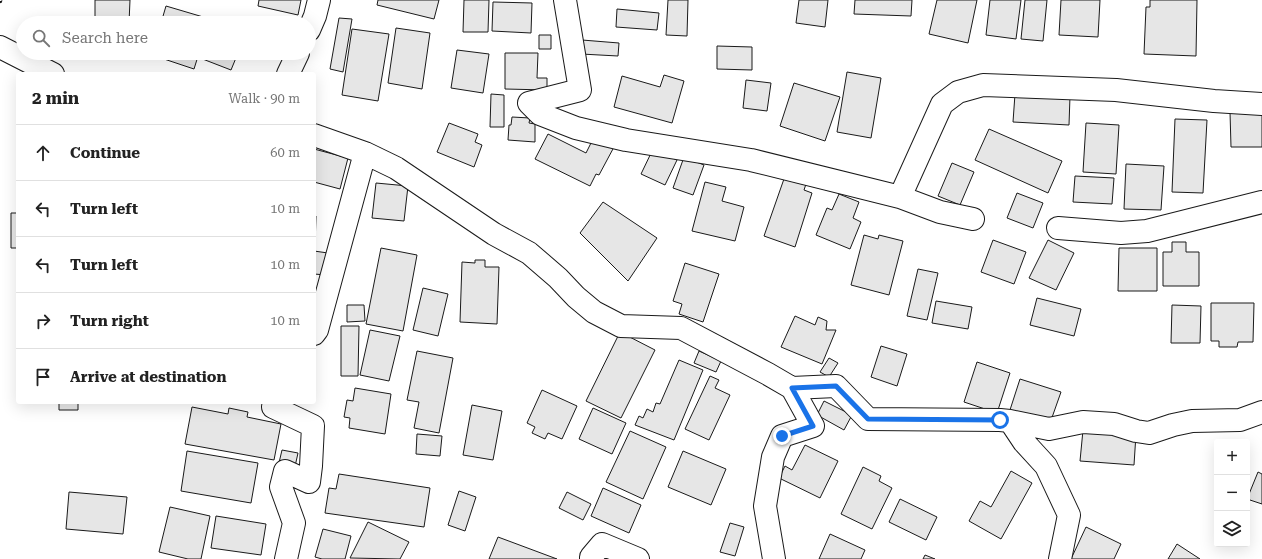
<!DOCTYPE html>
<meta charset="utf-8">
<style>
:root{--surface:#fff;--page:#f2f2f2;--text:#222;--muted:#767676;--line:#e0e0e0}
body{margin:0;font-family:"Roboto Serif",serif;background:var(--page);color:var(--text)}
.controls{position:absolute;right:12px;bottom:12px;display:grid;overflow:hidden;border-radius:4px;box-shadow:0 4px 16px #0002}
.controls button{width:36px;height:36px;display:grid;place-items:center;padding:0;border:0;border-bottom:1px solid var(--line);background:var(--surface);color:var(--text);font:20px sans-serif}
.stop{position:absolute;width:12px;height:12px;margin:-9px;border:3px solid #1a73e8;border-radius:50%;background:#fff}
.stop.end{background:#1a73e8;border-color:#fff;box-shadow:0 1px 4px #0008}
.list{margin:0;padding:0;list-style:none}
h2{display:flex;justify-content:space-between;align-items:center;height:52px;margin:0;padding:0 16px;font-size:17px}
h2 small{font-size:13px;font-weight:400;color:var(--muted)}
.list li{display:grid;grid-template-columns:26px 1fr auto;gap:12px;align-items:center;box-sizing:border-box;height:56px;padding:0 16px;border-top:1px solid var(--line)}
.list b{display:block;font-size:15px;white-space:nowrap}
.list em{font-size:13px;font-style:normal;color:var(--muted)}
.icon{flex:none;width:22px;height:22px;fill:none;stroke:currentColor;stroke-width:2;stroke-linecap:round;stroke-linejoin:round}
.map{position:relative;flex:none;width:1262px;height:559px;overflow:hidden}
.search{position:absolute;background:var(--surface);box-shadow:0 4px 16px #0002;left:16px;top:16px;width:300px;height:44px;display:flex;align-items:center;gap:10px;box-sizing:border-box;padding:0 14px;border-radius:22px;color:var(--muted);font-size:15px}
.panel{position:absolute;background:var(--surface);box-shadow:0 4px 16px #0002;left:16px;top:72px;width:300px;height:332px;border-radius:4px}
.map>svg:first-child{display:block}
.building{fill:#e6e6e6;stroke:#1a1a1a}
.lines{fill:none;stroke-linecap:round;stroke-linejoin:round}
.minor-casing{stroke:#1a1a1a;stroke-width:24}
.minor{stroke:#fff;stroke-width:22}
.rail-casing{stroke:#1a1a1a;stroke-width:4.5}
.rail{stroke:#fff;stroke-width:3;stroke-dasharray:9;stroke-linecap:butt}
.route{stroke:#1a73e8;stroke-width:5}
</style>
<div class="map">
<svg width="1262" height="559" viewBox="0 0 1262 559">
<rect width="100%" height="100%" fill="#fff"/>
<path class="building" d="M 95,0 L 130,0 L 129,23 L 95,23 Z
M 259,0 L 301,0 L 298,15 L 258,6 Z
M 378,0 L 439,0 L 434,19 L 377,5 Z
M 464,0 L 489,0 L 488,32 L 463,32 Z
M 668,0 L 688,0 L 687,36 L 666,35 Z
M 799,0 L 828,0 L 825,27 L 796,23 Z
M 855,0 L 912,0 L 911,16 L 854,14 Z
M 937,0 L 977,0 L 968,43 L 929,34 Z
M 990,0 L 1021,0 L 1016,39 L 986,35 Z
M 1025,0 L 1047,0 L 1043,41 L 1021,39 Z
M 1061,0 L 1100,0 L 1098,37 L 1059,35 Z
M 1150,0 L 1197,0 L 1196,56 L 1144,54 L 1146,7 L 1150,7 Z
M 493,2 L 532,3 L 531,33 L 492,31 Z
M 166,6 L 210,19 L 209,23 L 161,23 Z
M 617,9 L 659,13 L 657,30 L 616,27 Z
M 339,18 L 352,19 L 343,72 L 330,69 Z
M 396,28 L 430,33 L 422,89 L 388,83 Z
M 352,29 L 389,34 L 378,101 L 342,95 Z
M 539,35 L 551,35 L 551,49 L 539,49 Z
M 582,40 L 619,43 L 618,56 L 581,54 Z
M 717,46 L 752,47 L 752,70 L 717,69 Z
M 457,50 L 489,54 L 483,93 L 451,88 Z
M 157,53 L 199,53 L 194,69 L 164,59 L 165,56 Z
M 202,53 L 238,53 L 231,70 L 200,58 Z
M 505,53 L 538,53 L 537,78 L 547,78 L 547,90 L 505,89 Z
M 847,72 L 881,78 L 871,138 L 837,132 Z
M 664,75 L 684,81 L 672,123 L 614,107 L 622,76 L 660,87 Z
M 746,80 L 771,83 L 767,111 L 743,108 Z
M 794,83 L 840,97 L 825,141 L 780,126 Z
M 491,94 L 504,95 L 504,127 L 490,127 Z
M 1015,94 L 1070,96 L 1069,125 L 1013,122 Z
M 1230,112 L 1262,112 L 1262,147 L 1231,147 Z
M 512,117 L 530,118 L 529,123 L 535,124 L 535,142 L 508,140 L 509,125 L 511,125 Z
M 1175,119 L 1207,120 L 1203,193 L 1172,192 Z
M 449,123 L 478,134 L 475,142 L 482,145 L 474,167 L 437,152 Z
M 1086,123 L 1119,125 L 1116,174 L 1083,172 Z
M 989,129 L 1062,161 L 1048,193 L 975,160 Z
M 548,134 L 586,153 L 594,137 L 614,147 L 599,175 L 596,174 L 590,186 L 535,159 Z
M 314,149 L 348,158 L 340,189 L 314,182 Z
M 653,149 L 677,160 L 665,185 L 641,174 Z
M 684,157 L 704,165 L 693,195 L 673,188 Z
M 952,163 L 974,172 L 960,205 L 938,196 Z
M 1126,164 L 1164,166 L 1161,210 L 1124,209 Z
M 785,176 L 806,184 L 804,190 L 812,193 L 795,247 L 764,236 Z
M 1075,176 L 1114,178 L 1112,204 L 1073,202 Z
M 705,182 L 726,187 L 722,201 L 744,207 L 735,241 L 692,231 Z
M 376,183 L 408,186 L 404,221 L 372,218 Z
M 1017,193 L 1043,203 L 1033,228 L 1007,218 Z
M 839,194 L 859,202 L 853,218 L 861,222 L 850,249 L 816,235 L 827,208 L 832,210 Z
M 603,202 L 657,238 L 628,281 L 580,233 Z
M 11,213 L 18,213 L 18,248 L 11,248 Z
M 314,216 L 316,216 L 315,247 L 314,247 Z
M 864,235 L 878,239 L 879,235 L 903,241 L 889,295 L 851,285 Z
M 993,240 L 1026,252 L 1014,284 L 981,272 Z
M 1048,240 L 1074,253 L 1056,290 L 1029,278 Z
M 1172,242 L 1186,242 L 1186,252 L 1199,252 L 1199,286 L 1163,286 L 1163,252 L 1172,252 Z
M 381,248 L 417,255 L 403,331 L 366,324 Z
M 1119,248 L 1157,248 L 1157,291 L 1118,291 Z
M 314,251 L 328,253 L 326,275 L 314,274 Z
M 475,260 L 485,260 L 485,267 L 499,267 L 497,324 L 460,322 L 462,262 L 475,263 Z
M 685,263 L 719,274 L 703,322 L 679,314 L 682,304 L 673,301 Z
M 918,269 L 938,273 L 927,320 L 907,316 Z
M 423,288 L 448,294 L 438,336 L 413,330 Z
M 1037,298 L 1081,309 L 1074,336 L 1030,325 Z
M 936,301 L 972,307 L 968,329 L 932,323 Z
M 1211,303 L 1254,303 L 1253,342 L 1238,342 L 1237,347 L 1219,347 L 1219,341 L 1211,341 Z
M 347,305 L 364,305 L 365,321 L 347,322 Z
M 1172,305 L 1201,306 L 1200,343 L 1171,343 Z
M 795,316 L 815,325 L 818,317 L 827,321 L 826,330 L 836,330 L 822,364 L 781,347 Z
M 341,326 L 359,326 L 358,376 L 341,376 Z
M 370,330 L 400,336 L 389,381 L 360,375 Z
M 620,332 L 655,350 L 621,418 L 586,401 Z
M 881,346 L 907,354 L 897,386 L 871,377 Z
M 417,351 L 453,358 L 439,433 L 414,428 L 419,402 L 407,400 Z
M 699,351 L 721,361 L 716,372 L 694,363 Z
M 829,358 L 838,363 L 829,377 L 820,372 Z
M 679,360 L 703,370 L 674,440 L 635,425 L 639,416 L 643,418 L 647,409 L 653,412 L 656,403 L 660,404 Z
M 977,362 L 1010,373 L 997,413 L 964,402 Z
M 710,376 L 719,380 L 715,388 L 730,395 L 709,440 L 685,429 Z
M 1020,379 L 1061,392 L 1049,426 L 1009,413 Z
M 355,388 L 391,394 L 385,434 L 349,428 L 350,418 L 344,417 L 347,400 L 353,401 Z
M 542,390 L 577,406 L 562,439 L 548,433 L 545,439 L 532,433 L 535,427 L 527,423 Z
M 824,401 L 852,415 L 844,430 L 817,415 Z
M 59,402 L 78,402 L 78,410 L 59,410 Z
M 472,405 L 502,411 L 493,460 L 463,455 Z
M 192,407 L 228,414 L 229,408 L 248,412 L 247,417 L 281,424 L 274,460 L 185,444 Z
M 593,408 L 626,423 L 612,454 L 579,439 Z
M 1083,430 L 1136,434 L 1134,465 L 1080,461 Z
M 630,431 L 666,447 L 643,499 L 606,482 Z
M 417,434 L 442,436 L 440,456 L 416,454 Z
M 805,445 L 838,461 L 820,498 L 779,478 L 785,466 L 792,470 Z
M 282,450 L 298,453 L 294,471 L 278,467 Z
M 187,451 L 258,463 L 251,503 L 181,491 Z
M 683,451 L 726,469 L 711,505 L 668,487 Z
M 863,467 L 881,476 L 879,481 L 892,488 L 872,529 L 841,514 Z
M 1011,471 L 1032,483 L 1001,539 L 969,521 L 980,501 L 991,507 Z
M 1258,472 L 1262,474 L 1262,504 L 1247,499 Z
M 339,474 L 430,488 L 424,527 L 325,513 L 329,488 L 336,489 Z
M 603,488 L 641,505 L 629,533 L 591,516 Z
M 459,491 L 476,497 L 465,531 L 448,525 Z
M 69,492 L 127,497 L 123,534 L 66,529 Z
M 567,492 L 591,504 L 583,520 L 559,508 Z
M 900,499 L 937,517 L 926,540 L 889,522 Z
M 170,507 L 210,516 L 201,559 L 188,559 L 159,552 Z
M 216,516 L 266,524 L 261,555 L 211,548 Z
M 368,522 L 409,542 L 400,559 L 350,558 Z
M 730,523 L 744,527 L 735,556 L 720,552 Z
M 1086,527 L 1121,544 L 1114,559 L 1071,559 Z
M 323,529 L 351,536 L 345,559 L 322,559 L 315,557 Z
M 830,534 L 865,550 L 861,559 L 819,559 Z
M 498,537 L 557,559 L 489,559 Z
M 1177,544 L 1200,559 L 1168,559 Z
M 925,555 L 935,559 L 923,559 Z"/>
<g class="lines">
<g class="minor-casing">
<path id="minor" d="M 565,0 L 580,90 L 529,103 L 540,114 L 576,128 L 626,140 L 751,160 L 900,197 L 940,212 L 973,219
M 309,30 L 315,16 L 319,0
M 0,47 L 53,74
M 288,74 L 298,53
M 314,135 L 365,153 L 396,168 L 494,234 L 529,253 L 558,278 L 576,297 L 594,312 L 621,326 L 681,328 L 768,374 L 792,388 L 836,386 L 868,419 L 1000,420 L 1010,421 L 1049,429 L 1083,422 L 1114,424 L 1136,431 L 1149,433 L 1173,425 L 1192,421 L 1240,420 L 1262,412
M 900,197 L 942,104 L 958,92 L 983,85 L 1116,90 L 1214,101 L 1262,104
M 1058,228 L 1121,233 L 1147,231 L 1262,202
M 314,334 L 317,330 L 365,153
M 274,402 L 273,407 L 313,426 L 311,466 L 309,482 L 285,471 L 281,487 L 294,523 L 286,559
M 1010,421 L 1024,442 L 1046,466 L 1069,515 L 1060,559
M 591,559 L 591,557 L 602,544 L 638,559
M 774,559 L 765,506 L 773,457 L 782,436 L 813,426 L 792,388"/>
</g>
<use href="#minor" class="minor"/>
<g class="rail-casing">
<path id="rail" d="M 0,1 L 0,0"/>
</g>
<use href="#rail" class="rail"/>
</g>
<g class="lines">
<path class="route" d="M 782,436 L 813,426 L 792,388 L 836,386 L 868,419 L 1000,420"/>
</g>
</svg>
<div class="controls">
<button>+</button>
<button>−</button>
<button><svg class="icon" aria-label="layers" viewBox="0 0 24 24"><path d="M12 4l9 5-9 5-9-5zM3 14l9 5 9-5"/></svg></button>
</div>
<div class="stop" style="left:1000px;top:420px"></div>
<div class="stop end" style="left:782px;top:436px"></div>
<div class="search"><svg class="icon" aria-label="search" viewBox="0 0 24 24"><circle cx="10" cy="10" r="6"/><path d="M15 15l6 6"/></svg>Search here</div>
<section class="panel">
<h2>2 min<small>Walk · 90 m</small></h2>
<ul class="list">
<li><svg class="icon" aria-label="ahead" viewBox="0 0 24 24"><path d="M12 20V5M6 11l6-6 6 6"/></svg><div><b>Continue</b></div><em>60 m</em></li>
<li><svg class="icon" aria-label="left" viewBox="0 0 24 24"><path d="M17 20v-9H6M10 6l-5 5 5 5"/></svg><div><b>Turn left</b></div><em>10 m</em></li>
<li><svg class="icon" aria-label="left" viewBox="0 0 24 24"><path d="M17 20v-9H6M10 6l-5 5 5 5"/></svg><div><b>Turn left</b></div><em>10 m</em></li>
<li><svg class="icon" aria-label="right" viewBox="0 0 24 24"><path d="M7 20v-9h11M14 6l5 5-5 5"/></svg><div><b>Turn right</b></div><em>10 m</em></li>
<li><svg class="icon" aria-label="arrive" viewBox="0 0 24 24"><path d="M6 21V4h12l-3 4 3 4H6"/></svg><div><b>Arrive at destination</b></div></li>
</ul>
</section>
</div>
